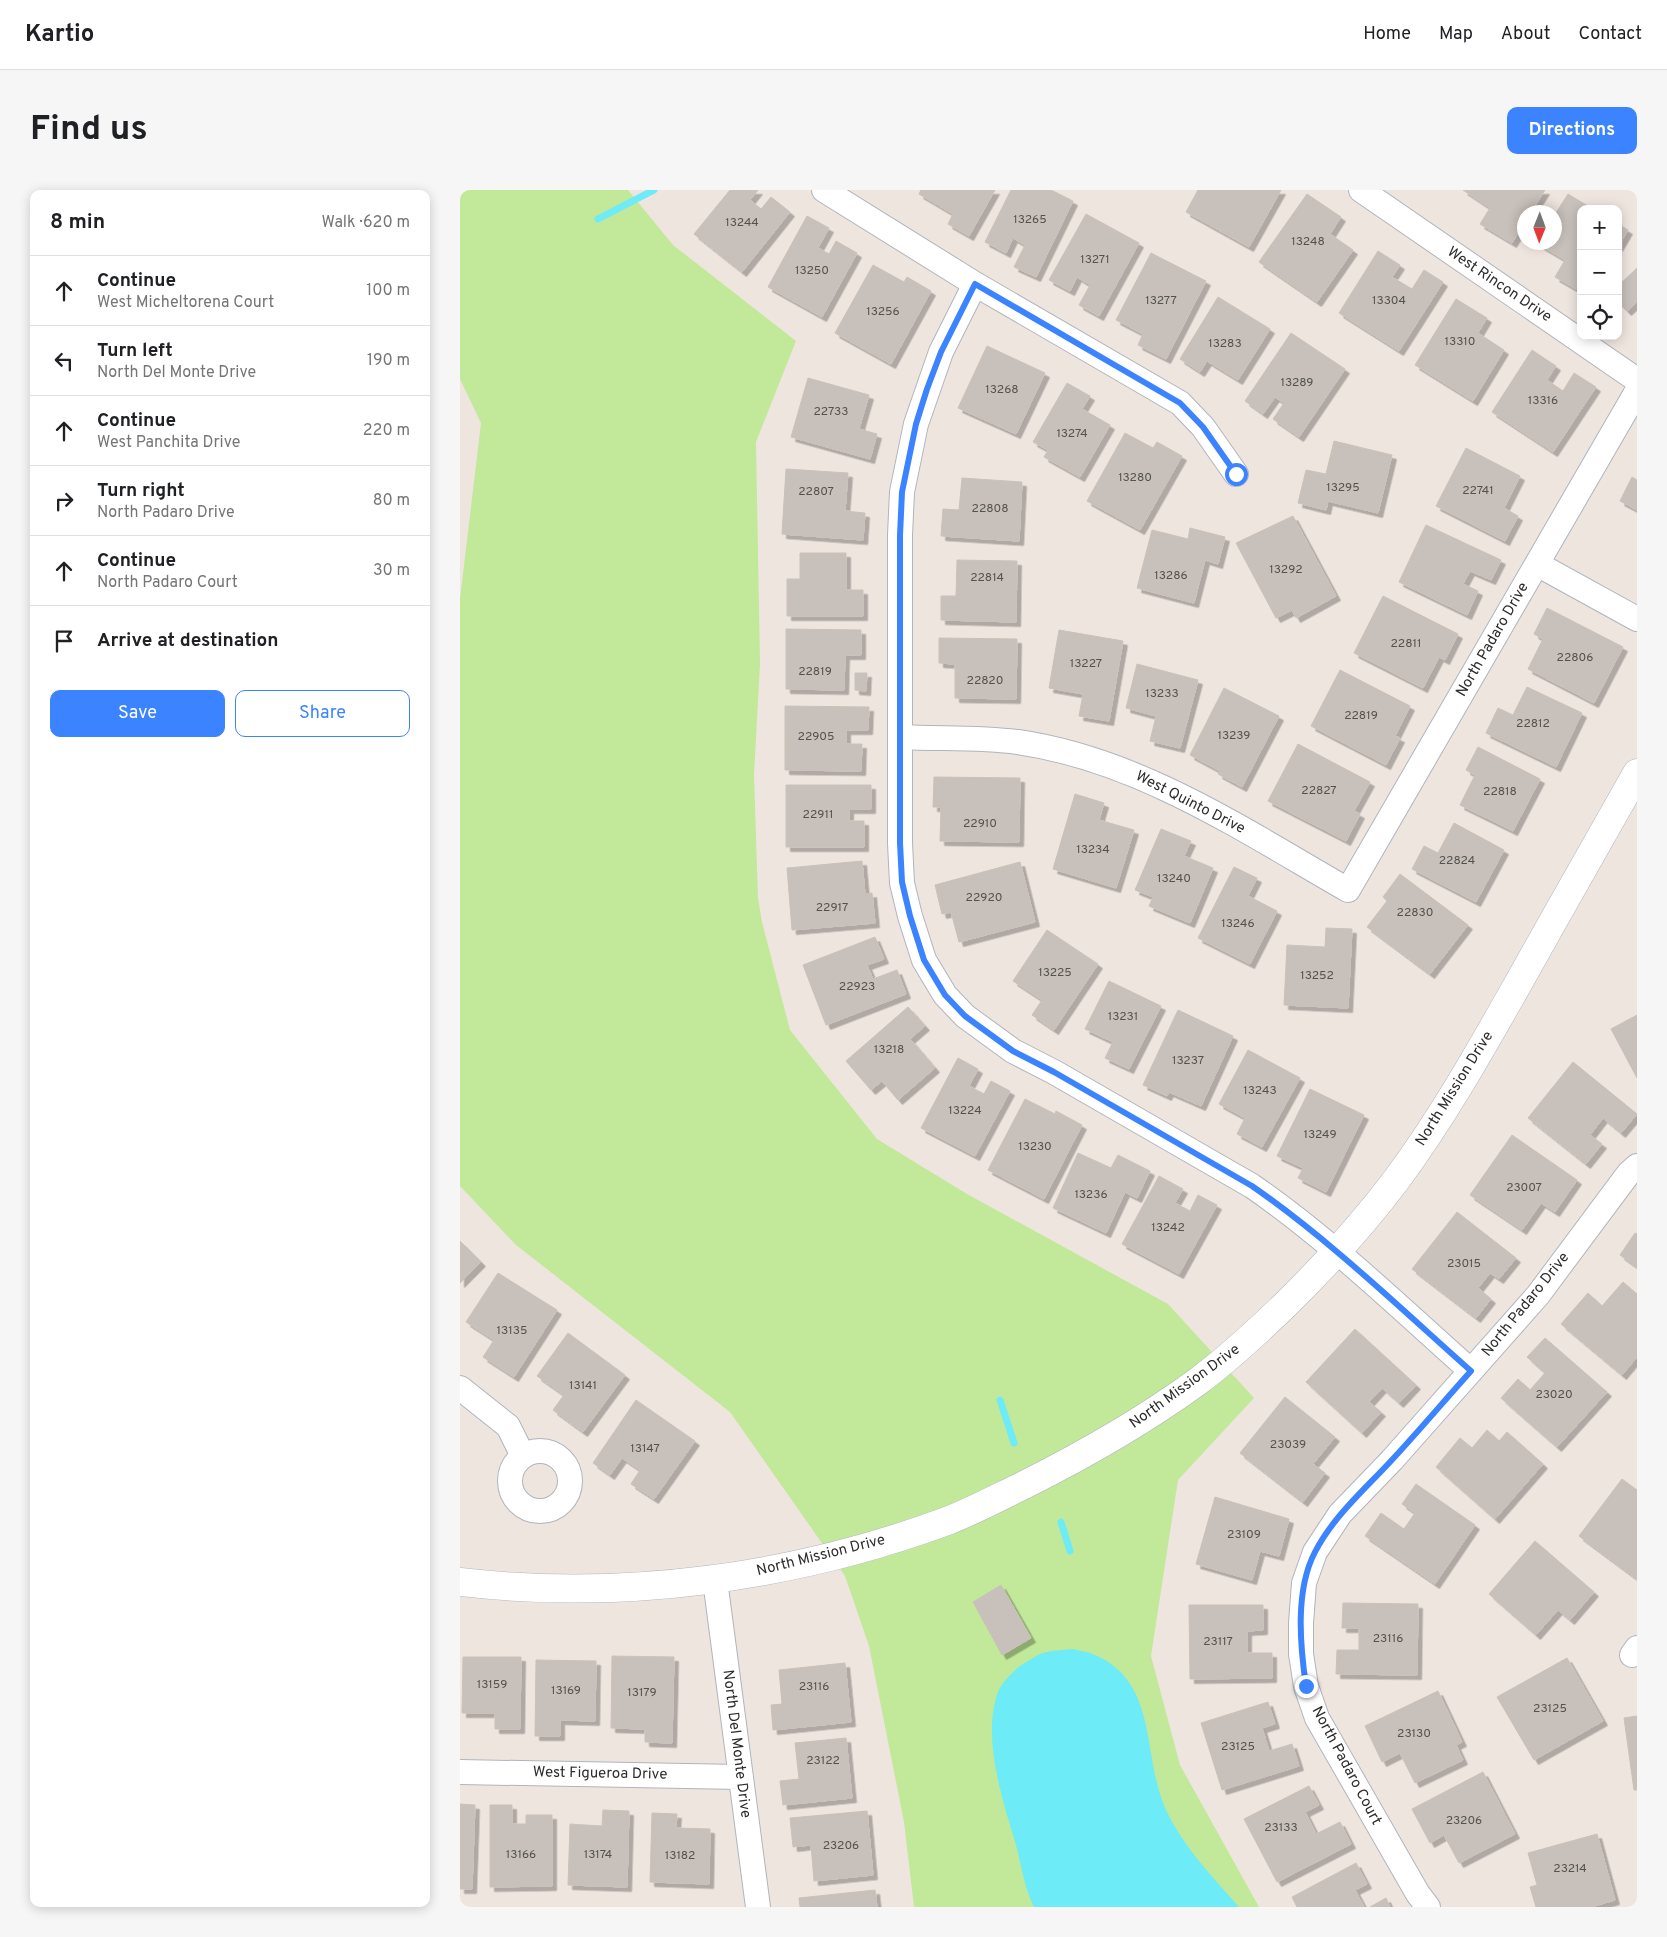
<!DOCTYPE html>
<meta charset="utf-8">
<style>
:root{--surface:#fff;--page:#f6f6f6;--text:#202124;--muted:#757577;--line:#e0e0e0;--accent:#3c84ff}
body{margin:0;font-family:Overpass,sans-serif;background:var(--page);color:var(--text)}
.controls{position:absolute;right:15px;top:15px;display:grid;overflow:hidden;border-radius:10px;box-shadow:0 2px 12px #0003}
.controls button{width:45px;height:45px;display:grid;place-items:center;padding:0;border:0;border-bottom:1px solid var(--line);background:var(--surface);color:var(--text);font:25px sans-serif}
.compass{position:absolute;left:1057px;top:15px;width:45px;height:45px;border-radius:50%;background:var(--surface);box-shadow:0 2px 12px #0003;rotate:181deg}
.stop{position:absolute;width:15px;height:15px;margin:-11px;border:4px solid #3c84ff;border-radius:50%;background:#fff}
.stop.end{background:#3c84ff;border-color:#fff;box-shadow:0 1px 5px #0008}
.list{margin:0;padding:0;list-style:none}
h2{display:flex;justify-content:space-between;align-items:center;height:65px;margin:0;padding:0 20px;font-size:21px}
h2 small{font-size:16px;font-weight:400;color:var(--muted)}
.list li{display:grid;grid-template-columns:32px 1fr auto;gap:15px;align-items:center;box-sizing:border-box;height:70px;padding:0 20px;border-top:1px solid var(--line)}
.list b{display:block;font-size:19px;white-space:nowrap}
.list p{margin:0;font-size:16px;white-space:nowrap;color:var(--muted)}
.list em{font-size:16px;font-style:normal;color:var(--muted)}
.actions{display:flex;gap:10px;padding:15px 20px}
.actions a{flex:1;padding:11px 0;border:1px solid var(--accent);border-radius:10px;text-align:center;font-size:18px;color:var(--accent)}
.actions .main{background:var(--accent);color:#fff}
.icon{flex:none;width:28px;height:28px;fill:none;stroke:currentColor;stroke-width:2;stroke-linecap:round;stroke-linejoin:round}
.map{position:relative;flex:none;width:1177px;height:1717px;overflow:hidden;border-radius:10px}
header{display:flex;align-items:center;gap:30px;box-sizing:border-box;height:70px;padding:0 25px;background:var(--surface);border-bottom:1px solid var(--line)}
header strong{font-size:24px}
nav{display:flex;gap:28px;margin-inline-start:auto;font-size:18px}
.intro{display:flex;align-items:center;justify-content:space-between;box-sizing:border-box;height:120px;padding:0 30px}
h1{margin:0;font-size:35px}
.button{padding:12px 22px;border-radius:10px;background:var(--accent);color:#fff;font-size:18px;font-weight:700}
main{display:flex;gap:30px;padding:0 30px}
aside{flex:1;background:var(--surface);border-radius:10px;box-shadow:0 2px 12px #0003}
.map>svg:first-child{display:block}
.green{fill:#c2e899}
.water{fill:#6debf6}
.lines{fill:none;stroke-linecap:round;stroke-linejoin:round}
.stream{stroke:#6debf6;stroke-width:7}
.building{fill:#c8c0ba;stroke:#cbc1b8;filter:url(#shadow)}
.street-casing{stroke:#afb5bd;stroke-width:26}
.secondary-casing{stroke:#afb5bd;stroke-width:29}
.street{stroke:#fff;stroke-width:24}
.secondary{stroke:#fff;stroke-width:28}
.route{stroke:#3c84ff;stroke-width:6}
.labels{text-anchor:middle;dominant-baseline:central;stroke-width:4;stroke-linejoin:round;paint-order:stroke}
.number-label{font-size:12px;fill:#545250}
.street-label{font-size:15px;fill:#2d2d2d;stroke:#fff}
</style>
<header>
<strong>Kartio</strong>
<nav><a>Home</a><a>Map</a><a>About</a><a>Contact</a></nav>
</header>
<div class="intro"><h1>Find us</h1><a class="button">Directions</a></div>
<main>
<aside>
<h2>8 min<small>Walk · 620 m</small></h2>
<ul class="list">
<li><svg class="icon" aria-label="ahead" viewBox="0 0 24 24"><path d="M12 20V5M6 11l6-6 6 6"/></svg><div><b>Continue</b><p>West Micheltorena Court</p></div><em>100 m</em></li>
<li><svg class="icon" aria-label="left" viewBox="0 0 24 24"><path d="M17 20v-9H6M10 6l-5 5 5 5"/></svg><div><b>Turn left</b><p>North Del Monte Drive</p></div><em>190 m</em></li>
<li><svg class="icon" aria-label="ahead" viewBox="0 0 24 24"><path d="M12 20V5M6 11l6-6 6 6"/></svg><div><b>Continue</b><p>West Panchita Drive</p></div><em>220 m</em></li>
<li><svg class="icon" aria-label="right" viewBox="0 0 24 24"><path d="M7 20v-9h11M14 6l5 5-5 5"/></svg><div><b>Turn right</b><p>North Padaro Drive</p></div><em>80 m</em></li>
<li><svg class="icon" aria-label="ahead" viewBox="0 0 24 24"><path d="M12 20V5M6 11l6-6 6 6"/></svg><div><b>Continue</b><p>North Padaro Court</p></div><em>30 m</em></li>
<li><svg class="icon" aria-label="arrive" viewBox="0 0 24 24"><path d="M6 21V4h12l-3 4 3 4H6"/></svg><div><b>Arrive at destination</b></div></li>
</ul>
<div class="actions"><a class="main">Save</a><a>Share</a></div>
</aside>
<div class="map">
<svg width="1177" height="1717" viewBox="0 0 1177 1717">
<defs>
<filter id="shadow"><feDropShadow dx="4.5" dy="4.5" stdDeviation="0" flood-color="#0004"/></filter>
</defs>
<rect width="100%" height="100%" fill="#efe5df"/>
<path class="green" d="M 0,0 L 168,0 L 213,55 L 336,151 L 296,252 L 300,474 L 294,585 L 298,708 L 302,732 L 330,840 L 417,949 L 507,1004 L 708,1114 L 794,1208 L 718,1290 L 691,1466 L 720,1575 L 799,1717 L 454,1717 L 444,1632 L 409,1456 L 385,1386 L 270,1222 L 56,1055 L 0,996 L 0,409 L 21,233 L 0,189 Z"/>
<path class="water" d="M 613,1459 C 620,1461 629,1462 635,1465 C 699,1492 682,1568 706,1620 C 724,1658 752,1686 779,1717 L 574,1717 C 563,1695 561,1671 554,1648 C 541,1605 522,1546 538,1502 C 542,1492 552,1483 560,1476 C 568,1471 577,1464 587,1462 C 595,1460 605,1460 613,1459 Z"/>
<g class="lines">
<path class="stream" d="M 138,29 L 194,0
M 540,1210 L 554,1253
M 601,1332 L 610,1361"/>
</g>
<path class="building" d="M 270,0 L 298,0 L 290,10 L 301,19 L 311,7 L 330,22 L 282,82 L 234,44 Z
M 461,0 L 535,0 L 509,46 L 488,34 L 493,24 L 459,4 Z
M 551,0 L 591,0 L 613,11 L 576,87 L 554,77 L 565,55 L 553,48 L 546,63 L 525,52 Z
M 738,0 L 821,0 L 789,57 L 726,22 Z
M 1003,0 L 1085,0 L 1071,22 L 1064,22 L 1064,33 L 1052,53 L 1020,34 L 1030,18 Z
M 847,4 L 881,27 L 870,44 L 893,60 L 857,112 L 799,72 Z
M 1108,4 L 1133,19 L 1121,19 L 1121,102 L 1095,87 L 1105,70 L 1078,54 L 1094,52 L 1094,26 Z
M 626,24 L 679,53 L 639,126 L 619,115 L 630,95 L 617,87 L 610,101 L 589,90 Z
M 347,26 L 369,38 L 358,58 L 369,64 L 376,51 L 397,63 L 362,127 L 308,97 Z
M 1158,34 L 1168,40 L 1158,57 Z
M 918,61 L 940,75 L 932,87 L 952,99 L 964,80 L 983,92 L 939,161 L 879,123 Z
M 691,63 L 746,91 L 706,169 L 678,155 L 683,144 L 656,130 Z
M 413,75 L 444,92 L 447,87 L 471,101 L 431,174 L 375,143 Z
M 1177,78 L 1177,112 L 1167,121 L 1158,112 L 1158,96 Z
M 758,107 L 810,139 L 778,190 L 747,171 L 740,182 L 720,169 Z
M 996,109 L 1027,128 L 1018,143 L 1044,160 L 1013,211 L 955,175 Z
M 831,143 L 885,179 L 839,247 L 813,229 L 824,213 L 815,207 L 803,224 L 785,211 Z
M 527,156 L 585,183 L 556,244 L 498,218 Z
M 1072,160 L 1096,176 L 1087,190 L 1103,201 L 1114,183 L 1136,197 L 1093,262 L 1032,222 Z
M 348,188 L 409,205 L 399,239 L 417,244 L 410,269 L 331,247 Z
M 607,193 L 630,206 L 622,219 L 650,235 L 620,287 L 584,267 L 588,260 L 573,252 Z
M 665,243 L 693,258 L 697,252 L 722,266 L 680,340 L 627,311 Z
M 874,251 L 932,265 L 918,323 L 868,311 L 866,320 L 838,313 L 846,280 L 866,284 Z
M 1006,258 L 1060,286 L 1044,318 L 1058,326 L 1045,351 L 976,316 Z
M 326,279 L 388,283 L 385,321 L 405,323 L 403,350 L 322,344 Z
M 1172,287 L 1177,290 L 1177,320 L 1160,311 Z
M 502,288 L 562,292 L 559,351 L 481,346 L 483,319 L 499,320 Z
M 833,326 L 876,406 L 836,428 L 832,420 L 816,428 L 776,353 Z
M 966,335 L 1041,370 L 1031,390 L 1010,381 L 1003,394 L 1018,401 L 1007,425 L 939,392 Z
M 730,338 L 765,347 L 758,374 L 745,370 L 734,413 L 677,398 L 692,340 L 728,349 Z
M 340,363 L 386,363 L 386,400 L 403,400 L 403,426 L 327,426 L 327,389 L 340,389 Z
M 497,370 L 557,371 L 556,432 L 481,430 L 481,406 L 496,406 Z
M 923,406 L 998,444 L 985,470 L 979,467 L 963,498 L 894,463 Z
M 1087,418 L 1163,457 L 1134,513 L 1068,479 L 1083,449 L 1074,444 Z
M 326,439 L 401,440 L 401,465 L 385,465 L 384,500 L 326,499 Z
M 599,440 L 663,451 L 649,531 L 619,526 L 623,504 L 589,498 Z
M 479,448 L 557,449 L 556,509 L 495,508 L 495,474 L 479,473 Z
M 677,474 L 738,490 L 720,558 L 690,551 L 696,526 L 666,518 Z
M 880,480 L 950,516 L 935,546 L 940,548 L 926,575 L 851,536 Z
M 395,483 L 407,483 L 406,501 L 395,500 Z
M 1067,497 L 1122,523 L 1096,577 L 1026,543 L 1038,518 L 1053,525 Z
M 764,498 L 819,526 L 782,597 L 758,584 L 760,581 L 730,565 Z
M 325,516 L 409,517 L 408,540 L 386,540 L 386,554 L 402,554 L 401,581 L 325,580 Z
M 838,554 L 910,592 L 894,621 L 900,624 L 886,651 L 808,611 Z
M 1018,557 L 1080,589 L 1053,641 L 1000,615 L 1015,585 L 1006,580 Z
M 474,587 L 560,588 L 559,652 L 480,651 L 481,617 L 473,617 Z
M 326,595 L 411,595 L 411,619 L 389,619 L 389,631 L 404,631 L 404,657 L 326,657 Z
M 615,604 L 644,613 L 639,630 L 674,640 L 656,698 L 593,679 Z
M 994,633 L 1044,660 L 1016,712 L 952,679 L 964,656 L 978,663 Z
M 701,639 L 731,651 L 724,666 L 753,678 L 730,733 L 689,716 L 693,707 L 675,700 Z
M 402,671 L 405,704 L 412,703 L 415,733 L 332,740 L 327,678 Z
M 560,672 L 575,732 L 499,752 L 491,722 L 482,724 L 475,695 Z
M 774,677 L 797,688 L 788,706 L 817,721 L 790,774 L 738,748 Z
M 940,684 L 1008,735 L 970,784 L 907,737 L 927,711 L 923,707 Z
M 866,738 L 892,739 L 888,818 L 824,815 L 827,755 L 865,757 Z
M 587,740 L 638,774 L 594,840 L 572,825 L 582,810 L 553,791 Z
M 415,747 L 424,769 L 407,775 L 413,789 L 437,780 L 446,804 L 366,835 L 343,775 Z
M 649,791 L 701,816 L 669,879 L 645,868 L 653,852 L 625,839 Z
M 448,817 L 465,836 L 450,849 L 475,878 L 438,910 L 422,891 L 411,900 L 386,871 Z
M 718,820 L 773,846 L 741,916 L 709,902 L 707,906 L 683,895 Z
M 1177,825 L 1177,888 L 1151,839 Z
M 788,860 L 840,888 L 802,957 L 777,944 L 785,928 L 759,914 Z
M 498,868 L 518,879 L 509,896 L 524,904 L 531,891 L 550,901 L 515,966 L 461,938 Z
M 1113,872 L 1177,924 L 1161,943 L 1143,928 L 1130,945 L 1142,954 L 1126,974 L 1068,928 Z
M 850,899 L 904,925 L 866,1002 L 838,988 L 843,978 L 817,966 Z
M 565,909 L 595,924 L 596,921 L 622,935 L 584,1009 L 528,980 Z
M 1052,945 L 1117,990 L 1095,1022 L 1081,1013 L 1062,1040 L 1010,1005 Z
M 618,963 L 651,978 L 658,965 L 690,981 L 677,1008 L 665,1002 L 646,1043 L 593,1018 Z
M 699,986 L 723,999 L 715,1013 L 730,1021 L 738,1005 L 757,1015 L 719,1084 L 662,1054 Z
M 997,1022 L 1056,1068 L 1039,1089 L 1030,1083 L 1018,1098 L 1031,1109 L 1016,1128 L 952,1079 Z
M 1175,1043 L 1177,1044 L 1177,1077 L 1160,1065 Z
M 0,1051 L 21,1072 L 0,1093 Z
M 38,1083 L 97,1120 L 54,1187 L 23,1167 L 34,1150 L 6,1132 Z
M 1163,1092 L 1177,1104 L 1177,1167 L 1162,1185 L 1101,1134 L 1128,1103 L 1142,1116 Z
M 895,1139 L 956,1195 L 939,1213 L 922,1198 L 909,1212 L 921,1222 L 902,1243 L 846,1192 Z
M 108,1143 L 165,1185 L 123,1242 L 93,1220 L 104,1205 L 77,1186 Z
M 1085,1148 L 1147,1202 L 1097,1257 L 1041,1208 L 1058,1189 L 1070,1200 L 1085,1183 L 1067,1167 Z
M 825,1207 L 875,1247 L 853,1274 L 865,1283 L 843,1312 L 780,1263 Z
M 176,1210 L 235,1251 L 194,1309 L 171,1294 L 180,1280 L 162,1268 L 150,1285 L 133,1273 Z
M 1027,1240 L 1039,1251 L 1047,1242 L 1083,1274 L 1035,1329 L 976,1277 L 1000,1248 L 1012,1258 Z
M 1162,1289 L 1177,1300 L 1177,1389 L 1119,1346 Z
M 956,1294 L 1015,1335 L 975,1394 L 905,1346 L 921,1323 L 944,1339 L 955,1323 L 942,1314 Z
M 755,1307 L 829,1329 L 819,1366 L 800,1361 L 792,1390 L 736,1374 Z
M 1075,1351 L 1134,1402 L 1110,1430 L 1098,1420 L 1076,1445 L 1029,1404 Z
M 541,1395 L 571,1448 L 542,1465 L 513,1412 Z
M 883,1413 L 958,1414 L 957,1485 L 876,1484 L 877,1460 L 899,1460 L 899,1438 L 882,1438 Z
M 729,1415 L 803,1415 L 803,1440 L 787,1441 L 787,1463 L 812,1463 L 812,1488 L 730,1489 Z
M 152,1466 L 214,1467 L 212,1553 L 185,1552 L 185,1539 L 151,1538 Z
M 3,1467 L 61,1467 L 60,1539 L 35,1539 L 35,1523 L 2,1523 Z
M 1107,1468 L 1143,1531 L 1074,1570 L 1037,1507 Z
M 76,1470 L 136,1471 L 135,1531 L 100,1530 L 100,1546 L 75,1546 Z
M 385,1473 L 391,1532 L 313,1540 L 311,1515 L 322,1514 L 319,1480 Z
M 978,1501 L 1002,1552 L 996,1555 L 1003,1570 L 955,1593 L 940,1563 L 922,1572 L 905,1536 Z
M 808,1512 L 815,1534 L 802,1538 L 809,1561 L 832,1554 L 839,1576 L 762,1600 L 741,1533 Z
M 1177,1526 L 1177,1600 L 1174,1600 L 1164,1528 Z
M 386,1548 L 392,1608 L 323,1615 L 320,1591 L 339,1589 L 335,1553 Z
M 1023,1582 L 1055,1644 L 999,1673 L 984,1645 L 970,1653 L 952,1619 Z
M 849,1596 L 859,1615 L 845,1622 L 856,1644 L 880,1632 L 891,1654 L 817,1692 L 784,1629 Z
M 0,1614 L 15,1615 L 12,1699 L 0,1699 Z
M 30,1615 L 52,1615 L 52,1634 L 66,1634 L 66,1625 L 92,1625 L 92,1696 L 30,1697 Z
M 143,1620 L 169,1621 L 167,1697 L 108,1695 L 110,1634 L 142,1636 Z
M 407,1621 L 413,1685 L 354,1691 L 351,1655 L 333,1657 L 330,1628 Z
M 192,1623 L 217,1624 L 216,1638 L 250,1639 L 249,1694 L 190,1692 Z
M 1137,1644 L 1155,1710 L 1131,1717 L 1076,1717 L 1070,1697 L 1077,1695 L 1068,1663 Z
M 896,1673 L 907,1694 L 895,1700 L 904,1717 L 837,1717 L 832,1707 Z
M 415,1700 L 417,1717 L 340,1717 L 339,1708 Z
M 926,1708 L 930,1717 L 910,1717 Z"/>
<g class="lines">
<g class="street-casing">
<path id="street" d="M 364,0 L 515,94 L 720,213 L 743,237 L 776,284
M 901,0 L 1177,190
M 515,94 L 481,162 L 456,234 L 442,302 L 440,345 L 440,653 L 442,693 L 450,726 L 464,770 L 485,805 L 505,826 L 553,861 L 594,882 L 792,996 C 870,1050 940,1118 1011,1181
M 1077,374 L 1177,429
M 441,547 C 479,549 520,547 558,552 C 680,570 783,640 888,700 L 1177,201
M 0,1198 L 48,1236 L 63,1266
M50 1291a30 30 0 1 1 60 0a30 30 0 1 1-60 0Z
M 255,1390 L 298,1717
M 1172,1465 L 1177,1458
M 0,1582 L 281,1587
M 968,1717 L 958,1704 L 857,1528 L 846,1496 L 841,1464 L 841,1433 L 844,1393 L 855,1362 L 880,1324 L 932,1270 L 1078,1105 L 1169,983 L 1177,976"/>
</g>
<g class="secondary-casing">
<path id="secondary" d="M 0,1392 C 164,1411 332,1388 487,1331 C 513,1321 539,1307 564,1295 C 624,1265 682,1232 737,1192 C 768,1169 796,1143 824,1116 C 865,1076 903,1034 937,989 C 983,927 1021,859 1059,792 C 1098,722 1138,652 1177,583"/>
</g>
<use href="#street" class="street"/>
<use href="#secondary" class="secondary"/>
</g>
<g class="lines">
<path class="route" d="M 776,284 L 743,237 L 720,213 L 515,94 L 481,162 L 467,199 L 456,234 L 442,302 L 440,345 L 440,653 L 442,692 L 450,726 L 464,770 L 485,805 L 505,826 L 553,861 L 594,882 L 792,996 C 870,1050 940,1118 1011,1181 C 984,1211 958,1242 930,1272 C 904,1300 873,1327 855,1362 C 835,1400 840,1455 846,1496"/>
</g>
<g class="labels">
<g class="number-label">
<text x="570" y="30">13265</text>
<text x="282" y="33">13244</text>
<text x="848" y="52">13248</text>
<text x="635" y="70">13271</text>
<text x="352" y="81">13250</text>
<text x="701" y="111">13277</text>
<text x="929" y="111">13304</text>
<text x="423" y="122">13256</text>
<text x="1000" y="152">13310</text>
<text x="765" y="154">13283</text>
<text x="837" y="193">13289</text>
<text x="542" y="200">13268</text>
<text x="1083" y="211">13316</text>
<text x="371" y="222">22733</text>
<text x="612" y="244">13274</text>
<text x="675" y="288">13280</text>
<text x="883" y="298">13295</text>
<text x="1018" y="301">22741</text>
<text x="356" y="302">22807</text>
<text x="530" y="319">22808</text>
<text x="826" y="380">13292</text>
<text x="711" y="386">13286</text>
<text x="527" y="388">22814</text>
<text x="946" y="454">22811</text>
<text x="1115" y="468">22806</text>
<text x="626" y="474">13227</text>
<text x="355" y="482">22819</text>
<text x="525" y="491">22820</text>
<text x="702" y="504">13233</text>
<text x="901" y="526">22819</text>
<text x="1073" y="534">22812</text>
<text x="774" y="546">13239</text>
<text x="356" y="547">22905</text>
<text x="859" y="601">22827</text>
<text x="1040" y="602">22818</text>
<text x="358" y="625">22911</text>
<text x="520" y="634">22910</text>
<text x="633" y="660">13234</text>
<text x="997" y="671">22824</text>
<text x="714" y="689">13240</text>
<text x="524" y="708">22920</text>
<text x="372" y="718">22917</text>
<text x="955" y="723">22830</text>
<text x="778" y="734">13246</text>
<text x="595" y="783">13225</text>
<text x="857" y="786">13252</text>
<text x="397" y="797">22923</text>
<text x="663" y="827">13231</text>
<text x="429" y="860">13218</text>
<text x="728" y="871">13237</text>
<text x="800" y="901">13243</text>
<text x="505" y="921">13224</text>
<text x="860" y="945">13249</text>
<text x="575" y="957">13230</text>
<text x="1064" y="998">23007</text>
<text x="631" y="1005">13236</text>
<text x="708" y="1038">13242</text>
<text x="1004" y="1074">23015</text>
<text x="52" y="1141">13135</text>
<text x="123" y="1196">13141</text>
<text x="1094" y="1205">23020</text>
<text x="828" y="1255">23039</text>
<text x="185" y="1259">13147</text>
<text x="784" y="1345">23109</text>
<text x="928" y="1449">23116</text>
<text x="758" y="1452">23117</text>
<text x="32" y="1495">13159</text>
<text x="354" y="1497">23116</text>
<text x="106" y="1501">13169</text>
<text x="182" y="1503">13179</text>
<text x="1090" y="1519">23125</text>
<text x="954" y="1544">23130</text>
<text x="778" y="1557">23125</text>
<text x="363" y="1571">23122</text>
<text x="1004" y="1631">23206</text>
<text x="821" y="1638">23133</text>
<text x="381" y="1656">23206</text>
<text x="61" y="1665">13166</text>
<text x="138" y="1665">13174</text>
<text x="220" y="1666">13182</text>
<text x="1110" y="1679">23214</text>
</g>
<g class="street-label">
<text transform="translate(1039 95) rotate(34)">West Rincon Drive</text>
<text transform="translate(1033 450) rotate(-60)">North Padaro Drive</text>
<text transform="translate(730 613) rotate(27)">West Quinto Drive</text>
<text transform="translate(995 899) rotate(-58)">North Mission Drive</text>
<text transform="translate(1066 1115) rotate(-51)">North Padaro Drive</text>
<text transform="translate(725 1197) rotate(-36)">North Mission Drive</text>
<text transform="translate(361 1366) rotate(-14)">North Mission Drive</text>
<text transform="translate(276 1554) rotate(83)">North Del Monte Drive</text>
<text transform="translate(886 1576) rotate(62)">North Padaro Court</text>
<text transform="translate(140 1584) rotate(1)">West Figueroa Drive</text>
</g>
</g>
</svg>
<div class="controls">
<button>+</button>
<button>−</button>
<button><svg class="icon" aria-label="locate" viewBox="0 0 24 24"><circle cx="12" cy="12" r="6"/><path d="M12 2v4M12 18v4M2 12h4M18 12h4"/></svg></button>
</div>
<svg class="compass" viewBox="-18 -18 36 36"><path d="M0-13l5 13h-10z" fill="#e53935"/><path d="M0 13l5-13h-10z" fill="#757577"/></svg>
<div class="stop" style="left:776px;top:284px"></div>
<div class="stop end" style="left:846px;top:1496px"></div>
</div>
</main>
